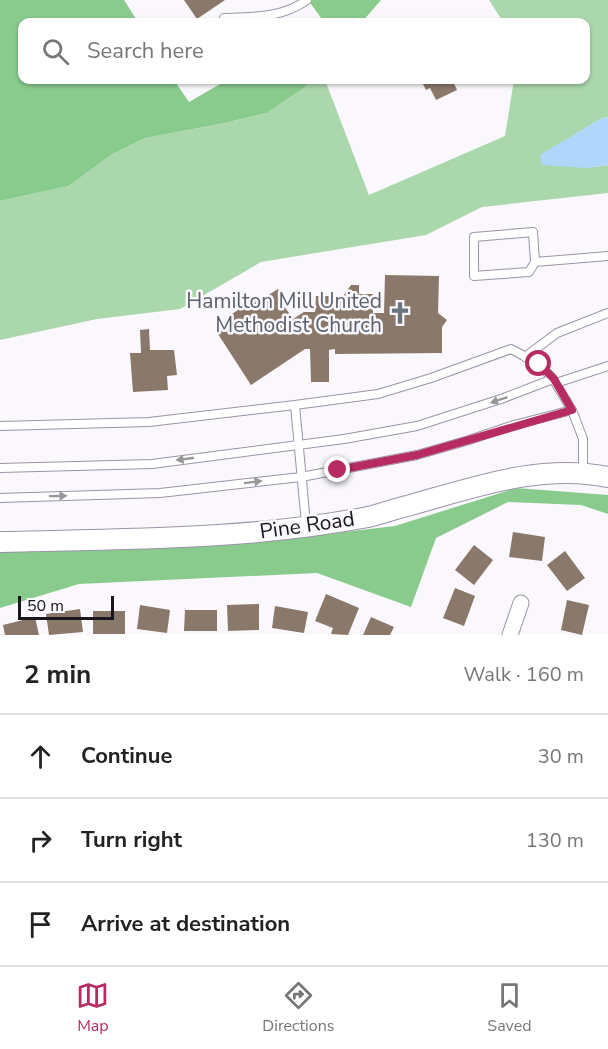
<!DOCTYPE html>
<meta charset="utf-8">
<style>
:root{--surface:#fff;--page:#f6f6f6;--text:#222;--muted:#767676;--line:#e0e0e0;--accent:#b72b63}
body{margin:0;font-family:"Nunito Sans",sans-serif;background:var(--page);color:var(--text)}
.scale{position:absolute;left:18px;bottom:15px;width:96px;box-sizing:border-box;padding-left:6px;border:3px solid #19161d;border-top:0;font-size:16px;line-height:21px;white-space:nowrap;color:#19161d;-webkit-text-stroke:4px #faf8fc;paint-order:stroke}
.stop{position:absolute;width:18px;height:18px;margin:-14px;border:4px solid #b72b63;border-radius:50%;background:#fff}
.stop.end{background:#b72b63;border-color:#fff;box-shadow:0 2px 6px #0008}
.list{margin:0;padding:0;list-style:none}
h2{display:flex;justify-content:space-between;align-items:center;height:78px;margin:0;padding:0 24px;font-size:26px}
h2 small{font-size:20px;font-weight:400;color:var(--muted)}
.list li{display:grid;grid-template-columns:39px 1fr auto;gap:18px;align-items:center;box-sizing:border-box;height:84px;padding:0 24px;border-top:2px solid var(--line)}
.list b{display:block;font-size:22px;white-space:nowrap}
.list em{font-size:20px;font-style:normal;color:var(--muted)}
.icon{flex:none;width:33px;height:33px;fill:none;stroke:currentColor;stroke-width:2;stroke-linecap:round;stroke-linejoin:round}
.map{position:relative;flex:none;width:608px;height:635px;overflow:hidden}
.search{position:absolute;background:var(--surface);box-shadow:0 2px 4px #0004;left:18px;right:18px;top:18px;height:66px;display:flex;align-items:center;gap:15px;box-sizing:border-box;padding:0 21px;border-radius:12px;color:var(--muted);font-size:22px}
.sheet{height:330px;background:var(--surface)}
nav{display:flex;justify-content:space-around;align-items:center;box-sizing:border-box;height:84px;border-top:2px solid var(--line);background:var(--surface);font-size:16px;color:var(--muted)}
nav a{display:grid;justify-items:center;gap:3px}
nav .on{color:var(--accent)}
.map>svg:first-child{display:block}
.green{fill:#abd7ac}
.forest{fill:#89cb8d}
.water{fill:#b0d6fb}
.building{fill:#8a796b}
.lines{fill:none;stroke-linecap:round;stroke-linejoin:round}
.service-casing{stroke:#9b93a7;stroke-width:10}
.minor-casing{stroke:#9b93a7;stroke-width:17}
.tertiary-casing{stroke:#9b93a7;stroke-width:22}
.service{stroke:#fff;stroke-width:8}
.minor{stroke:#fff;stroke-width:15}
.tertiary{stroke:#fff;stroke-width:20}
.oneway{fill:#989699}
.route{stroke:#b72b63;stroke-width:8}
.labels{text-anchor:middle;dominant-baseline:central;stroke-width:5;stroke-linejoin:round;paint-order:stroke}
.worship-label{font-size:21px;fill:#5b616d;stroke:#faf8fc;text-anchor:end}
.street-label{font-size:21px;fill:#19161d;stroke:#faf8fc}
</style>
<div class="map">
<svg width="608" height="635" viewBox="0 0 608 635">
<rect width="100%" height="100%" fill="#faf8fc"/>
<path class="green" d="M 489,0 L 608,0 L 608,117 L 600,119 L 540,156 L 587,168 L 608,165 L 608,193 L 482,207 L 426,235 L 261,262 L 180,309 L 97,319 L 0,340 L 0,201 L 69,186 L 111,155 L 145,138 L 220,124 L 267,113 L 304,88 L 312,80 L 325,80 L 369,195 L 505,136 L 514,80 L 586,80 L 586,22 L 503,22 Z"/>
<path class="forest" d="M 0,0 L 124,0 L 138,22 L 22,22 L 22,80 L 174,80 L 189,102 L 227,80 L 312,80 L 304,88 L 267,113 L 220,124 L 145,138 L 111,155 L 69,186 L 0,201 Z
M 308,0 L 381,0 L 362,22 L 324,22 Z
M 516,488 L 608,495 L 608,514 L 581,505 L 508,502 L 436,538 L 411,607 L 317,573 L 79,584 L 0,608 L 0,552 L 243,544 L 395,526 Z"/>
<path class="water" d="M 608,117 L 608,165 L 587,168 L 542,165 L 540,155 L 600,119 Z"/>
<path class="building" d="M 184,0 L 225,0 L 197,19 Z
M 421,80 L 456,80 L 453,81 L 457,90 L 436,100 L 430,88 L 426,90 Z
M 385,275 L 439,276 L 438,313 L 447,320 L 442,327 L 442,353 L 335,354 L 335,349 L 329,350 L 329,382 L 311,382 L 310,349 L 305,349 L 251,385 L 216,331 L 228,322 L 226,318 L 254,299 L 256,303 L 278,289 L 286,300 L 282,303 L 293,319 L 304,312 L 315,312 L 316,296 L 343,296 L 351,285 L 359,285 L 359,294 L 373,294 L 373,313 L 384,313 Z
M 149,329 L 150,350 L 174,350 L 177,375 L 167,376 L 168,390 L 133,392 L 130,353 L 141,353 L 140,330 Z
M 513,532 L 545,537 L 542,561 L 509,557 Z
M 474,545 L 493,560 L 474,585 L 455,570 Z
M 565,551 L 585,578 L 567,591 L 547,565 Z
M 455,588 L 475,596 L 464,626 L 443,618 Z
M 326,594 L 359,608 L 348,635 L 331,634 L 333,628 L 315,621 Z
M 567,600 L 589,605 L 582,635 L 561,630 Z
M 259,604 L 259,630 L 228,631 L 227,605 Z
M 140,605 L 170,610 L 167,633 L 137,629 Z
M 275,606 L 308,612 L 304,633 L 272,628 Z
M 80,609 L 83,632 L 49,635 L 46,614 Z
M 185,610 L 217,610 L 217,631 L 184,631 Z
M 93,611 L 125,611 L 125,634 L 93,634 Z
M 35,617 L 39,635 L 5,635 L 3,625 Z
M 371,617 L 394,627 L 390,635 L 363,635 Z"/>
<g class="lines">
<g class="service-casing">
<path id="service" d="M 224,18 C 254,17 282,18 307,0
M 533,232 L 535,262 L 529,272 L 474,276 L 474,237 Z
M 535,262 L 608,256
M 525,357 L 557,333 L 608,313
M 556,383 L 608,366
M 295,405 L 378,394 L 431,378 L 511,349 L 539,364 L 553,379 L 572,410 L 583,439 L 583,471
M 0,426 L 149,422 L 295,405 L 306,524
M 0,468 L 152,464 L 344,439 L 417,426 L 501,399 L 553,379
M 0,498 L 160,493 L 301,477 L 417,455 L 469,440 L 514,425 L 572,410"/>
</g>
<g class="minor-casing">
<path id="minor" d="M 510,635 L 521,603"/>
</g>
<g class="tertiary-casing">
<path id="tertiary" d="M 0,542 C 123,539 247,540 368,517 C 381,514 394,509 407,506 C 472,488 540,463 608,477"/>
</g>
<use href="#service" class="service"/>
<use href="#minor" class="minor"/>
<use href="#tertiary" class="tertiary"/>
</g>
<defs><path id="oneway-solid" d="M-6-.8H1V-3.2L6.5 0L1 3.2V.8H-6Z" transform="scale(1.5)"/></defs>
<g class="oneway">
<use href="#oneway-solid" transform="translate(499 400) rotate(161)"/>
<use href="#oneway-solid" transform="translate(185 459) rotate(172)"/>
<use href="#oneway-solid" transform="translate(253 482) rotate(-7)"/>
<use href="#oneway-solid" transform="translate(58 496) rotate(-1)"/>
</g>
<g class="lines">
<path class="route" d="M 338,470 L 417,455 L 572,410 L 554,379 L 539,364"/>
</g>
<defs>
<g id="church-bare" transform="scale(1.8)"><path d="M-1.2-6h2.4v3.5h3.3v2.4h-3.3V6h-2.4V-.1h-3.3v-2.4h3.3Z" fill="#6b7280" stroke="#faf8fc" stroke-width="2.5" paint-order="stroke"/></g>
</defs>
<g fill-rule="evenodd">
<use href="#church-bare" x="400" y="313"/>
</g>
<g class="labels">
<g class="worship-label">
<text x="382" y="301">Hamilton Mill United<tspan x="382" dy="24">Methodist Church</tspan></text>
</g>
<g class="street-label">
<text transform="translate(307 525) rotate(-8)">Pine Road</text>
</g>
</g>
</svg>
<div class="scale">50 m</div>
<div class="stop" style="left:539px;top:364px"></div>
<div class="stop end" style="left:338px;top:470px"></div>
<div class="search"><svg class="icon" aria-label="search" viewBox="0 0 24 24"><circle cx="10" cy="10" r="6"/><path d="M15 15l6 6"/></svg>Search here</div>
</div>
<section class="sheet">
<h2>2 min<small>Walk · 160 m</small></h2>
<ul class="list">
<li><svg class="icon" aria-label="ahead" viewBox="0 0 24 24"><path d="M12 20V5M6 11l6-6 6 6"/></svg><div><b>Continue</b></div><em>30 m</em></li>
<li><svg class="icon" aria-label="right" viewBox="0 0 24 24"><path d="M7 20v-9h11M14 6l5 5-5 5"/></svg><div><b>Turn right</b></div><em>130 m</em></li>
<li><svg class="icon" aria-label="arrive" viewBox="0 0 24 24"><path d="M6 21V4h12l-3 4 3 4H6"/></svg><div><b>Arrive at destination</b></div></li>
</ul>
</section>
<nav>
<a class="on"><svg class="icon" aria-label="map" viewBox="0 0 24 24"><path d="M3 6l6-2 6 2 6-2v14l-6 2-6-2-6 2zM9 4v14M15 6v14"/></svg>Map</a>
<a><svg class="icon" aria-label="directions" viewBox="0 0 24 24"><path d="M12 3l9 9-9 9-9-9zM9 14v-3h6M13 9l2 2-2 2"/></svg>Directions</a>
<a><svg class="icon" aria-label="saved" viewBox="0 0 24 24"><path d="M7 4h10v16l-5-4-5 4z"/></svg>Saved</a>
</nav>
